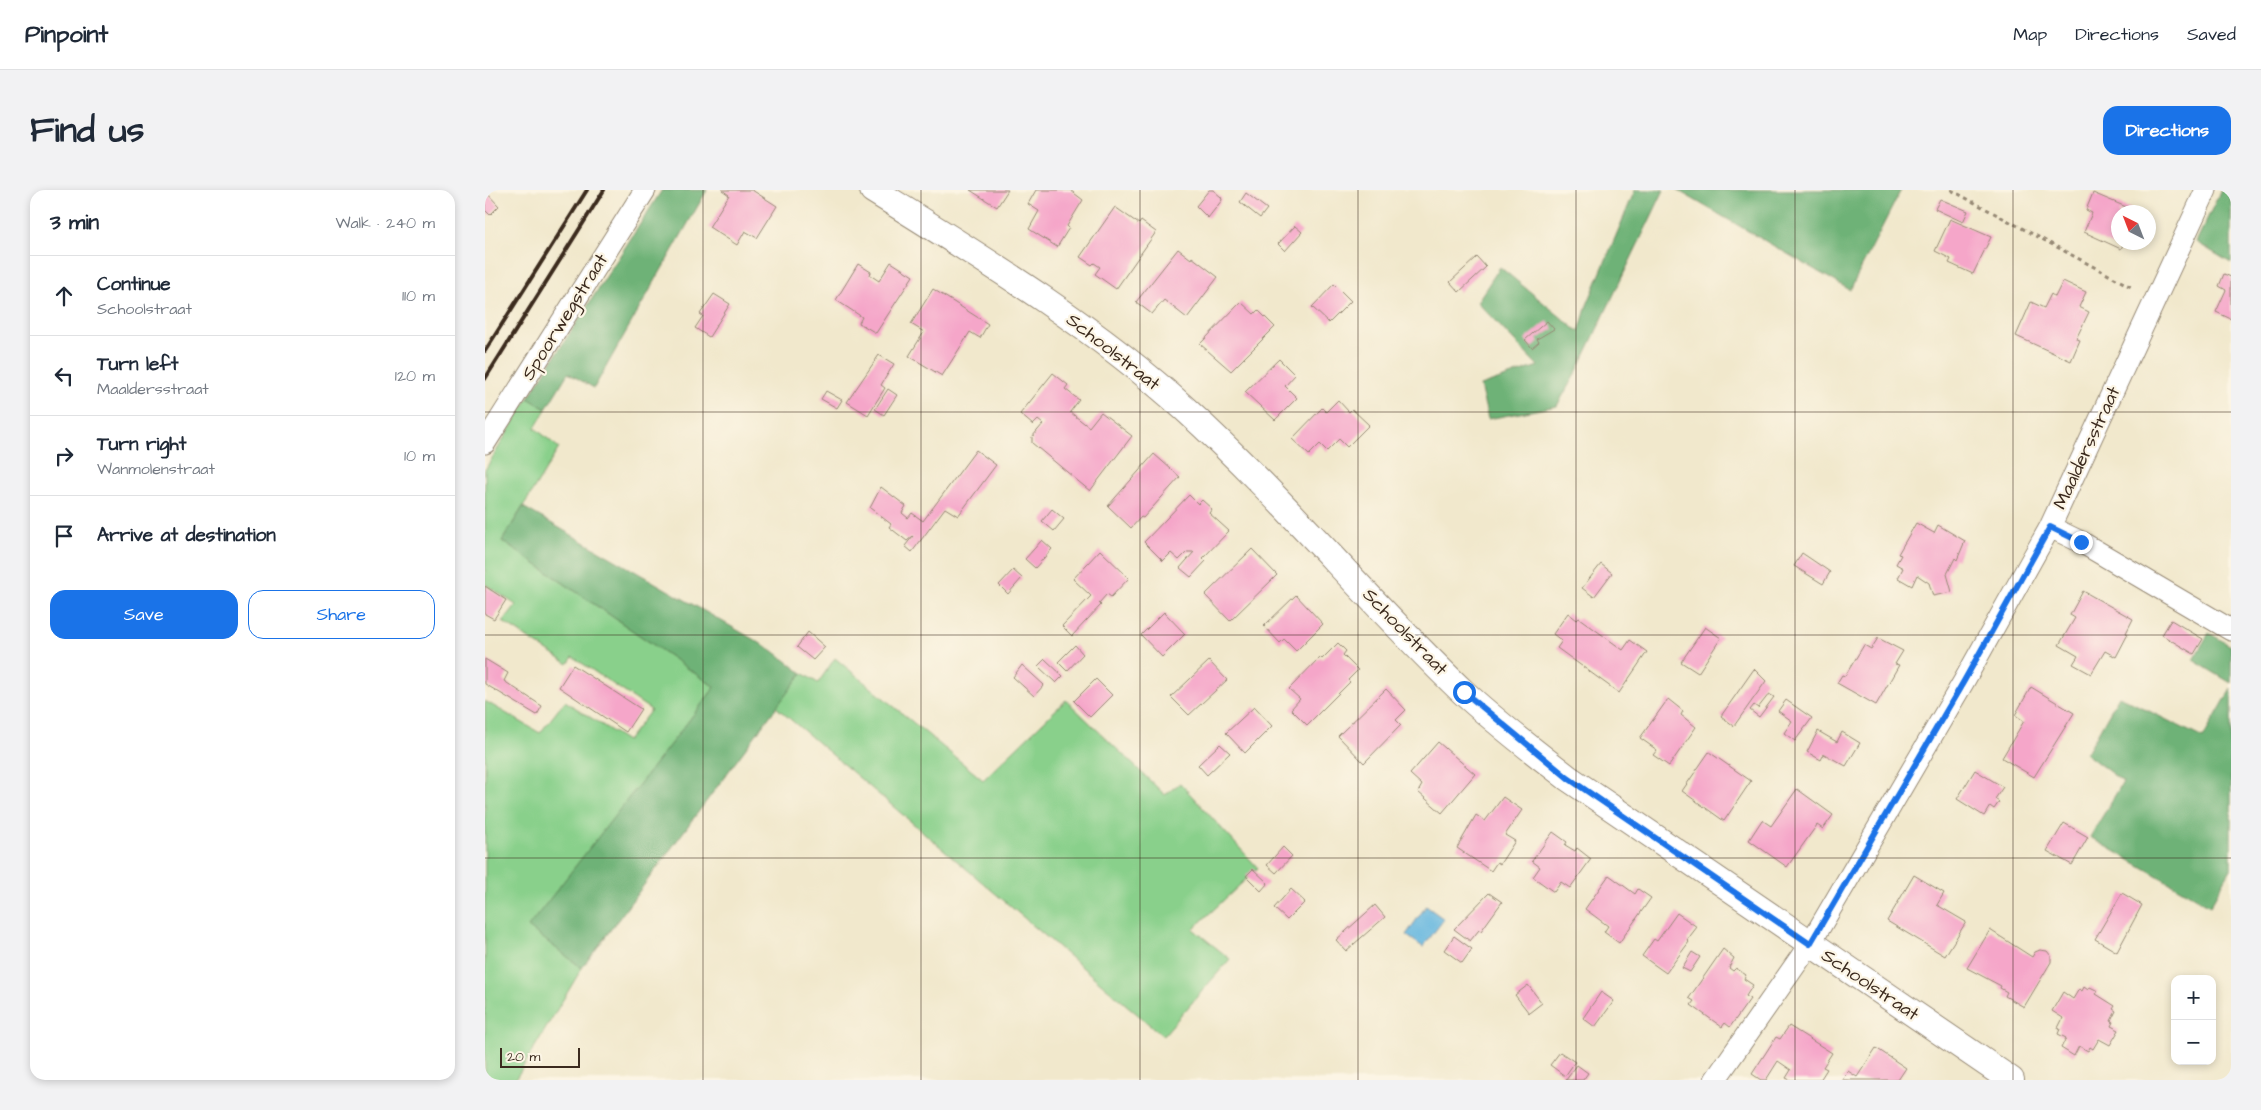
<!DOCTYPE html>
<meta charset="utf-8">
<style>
:root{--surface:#fff;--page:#f2f2f3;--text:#1f2937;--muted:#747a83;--line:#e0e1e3;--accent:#1a73e8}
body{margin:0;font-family:"Architects Daughter",sans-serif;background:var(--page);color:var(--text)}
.controls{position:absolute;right:15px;bottom:15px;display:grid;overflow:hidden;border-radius:10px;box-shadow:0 2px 8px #0003}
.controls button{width:45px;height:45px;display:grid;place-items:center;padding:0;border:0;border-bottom:1px solid var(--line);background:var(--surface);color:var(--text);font:25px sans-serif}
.compass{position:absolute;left:1626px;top:15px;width:45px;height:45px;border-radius:50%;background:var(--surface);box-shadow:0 2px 8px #0003;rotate:318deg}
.scale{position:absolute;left:15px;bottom:12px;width:80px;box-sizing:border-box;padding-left:5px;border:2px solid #3b2a1e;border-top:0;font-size:14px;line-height:18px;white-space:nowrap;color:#3b2a1e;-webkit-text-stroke:4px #fcf5e5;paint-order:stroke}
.stop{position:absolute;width:15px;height:15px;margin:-11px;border:4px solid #1a73e8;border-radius:50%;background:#fff}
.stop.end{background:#1a73e8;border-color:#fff;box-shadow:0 1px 5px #0008}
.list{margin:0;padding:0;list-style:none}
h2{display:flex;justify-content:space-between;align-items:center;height:65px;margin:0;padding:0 20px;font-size:21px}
h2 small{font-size:16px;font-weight:400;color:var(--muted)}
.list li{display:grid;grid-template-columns:32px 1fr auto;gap:15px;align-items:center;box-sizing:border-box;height:80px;padding:0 20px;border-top:1px solid var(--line)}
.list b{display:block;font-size:19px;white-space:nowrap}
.list p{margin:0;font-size:16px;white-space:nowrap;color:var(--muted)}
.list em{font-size:16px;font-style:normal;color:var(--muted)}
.actions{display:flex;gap:10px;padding:15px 20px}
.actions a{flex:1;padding:11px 0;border:1px solid var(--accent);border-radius:15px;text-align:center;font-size:18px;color:var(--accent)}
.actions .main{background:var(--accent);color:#fff}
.icon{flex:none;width:28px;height:28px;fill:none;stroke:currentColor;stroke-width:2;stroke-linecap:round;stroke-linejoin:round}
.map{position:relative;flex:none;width:1746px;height:890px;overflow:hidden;border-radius:15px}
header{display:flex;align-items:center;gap:30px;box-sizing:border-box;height:70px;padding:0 25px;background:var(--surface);border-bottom:1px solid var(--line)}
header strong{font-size:24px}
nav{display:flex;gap:28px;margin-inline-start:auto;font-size:18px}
.intro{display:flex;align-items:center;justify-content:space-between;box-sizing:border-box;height:120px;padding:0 30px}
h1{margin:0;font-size:35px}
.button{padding:12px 22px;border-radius:15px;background:var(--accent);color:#fff;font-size:18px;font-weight:700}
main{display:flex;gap:30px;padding:0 30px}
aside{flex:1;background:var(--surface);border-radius:15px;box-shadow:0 2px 8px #0003}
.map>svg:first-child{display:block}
.green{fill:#89d08b;stroke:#627d54}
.forest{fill:#6eb277;stroke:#546e4a}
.water{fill:#64b6df;stroke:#50707e}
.building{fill:#f5a6c9}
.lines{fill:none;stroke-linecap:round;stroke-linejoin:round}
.minor-casing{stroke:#968975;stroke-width:23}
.tertiary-casing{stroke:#968975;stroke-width:28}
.path{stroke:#968975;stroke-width:3;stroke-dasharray:4 4;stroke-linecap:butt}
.minor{stroke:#fff;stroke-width:21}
.tertiary{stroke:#fff;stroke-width:26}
.rail{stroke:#3b2a1e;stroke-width:4}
.route{stroke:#1a73e8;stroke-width:6}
.grid{fill:none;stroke:#3b2a1e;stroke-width:1;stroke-opacity:0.55}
.labels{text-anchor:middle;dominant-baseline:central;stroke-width:4.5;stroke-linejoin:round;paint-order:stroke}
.street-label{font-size:19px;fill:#3b2a1e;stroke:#fcf5e5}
</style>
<header>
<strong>Pinpoint</strong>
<nav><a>Map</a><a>Directions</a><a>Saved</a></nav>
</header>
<div class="intro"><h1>Find us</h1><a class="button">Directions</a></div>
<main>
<aside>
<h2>3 min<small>Walk · 240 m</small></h2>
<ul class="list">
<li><svg class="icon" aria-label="ahead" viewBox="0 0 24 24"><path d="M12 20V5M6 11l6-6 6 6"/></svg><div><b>Continue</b><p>Schoolstraat</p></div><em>110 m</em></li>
<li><svg class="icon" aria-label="left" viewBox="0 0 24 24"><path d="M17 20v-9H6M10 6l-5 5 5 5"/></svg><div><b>Turn left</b><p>Maaldersstraat</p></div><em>120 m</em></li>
<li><svg class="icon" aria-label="right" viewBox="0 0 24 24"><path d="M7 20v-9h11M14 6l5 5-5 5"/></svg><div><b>Turn right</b><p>Wanmolenstraat</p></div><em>10 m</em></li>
<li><svg class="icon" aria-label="arrive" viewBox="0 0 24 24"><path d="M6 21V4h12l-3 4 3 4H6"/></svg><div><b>Arrive at destination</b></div></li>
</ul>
<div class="actions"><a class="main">Save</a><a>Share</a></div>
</aside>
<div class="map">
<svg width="1746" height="890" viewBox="0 0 1746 890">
<rect width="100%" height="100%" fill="#fcf5e5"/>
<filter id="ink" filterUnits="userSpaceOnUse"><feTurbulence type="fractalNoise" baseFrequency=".02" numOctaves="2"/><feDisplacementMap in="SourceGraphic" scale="10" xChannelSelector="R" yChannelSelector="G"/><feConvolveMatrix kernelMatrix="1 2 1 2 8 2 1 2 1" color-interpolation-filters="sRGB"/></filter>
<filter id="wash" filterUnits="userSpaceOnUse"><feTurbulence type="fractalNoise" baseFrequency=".0096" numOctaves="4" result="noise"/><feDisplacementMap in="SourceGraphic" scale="20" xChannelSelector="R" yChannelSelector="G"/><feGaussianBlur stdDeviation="1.12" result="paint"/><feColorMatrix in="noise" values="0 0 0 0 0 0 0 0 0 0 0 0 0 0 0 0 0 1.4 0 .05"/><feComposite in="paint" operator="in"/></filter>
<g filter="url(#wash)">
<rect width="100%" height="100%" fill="#f1e8cc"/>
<path class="green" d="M 43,208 L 61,219 L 50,238 L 74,258 L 17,351 L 230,497 L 44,737 L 97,778 L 30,890 L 0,890 L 0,511 L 55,543 L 80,511 L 142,551 L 166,520 L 88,467 L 83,474 L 18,432 L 31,415 L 0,394 L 0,280 Z
M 350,468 L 498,590 L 581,510 L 680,605 L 695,593 L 773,678 L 708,739 L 745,769 L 678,846 L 291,517 L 317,483 L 333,493 Z"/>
<path class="forest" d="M 177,0 L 222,0 L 109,198 L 83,183 L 61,219 L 43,208 Z
M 1150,0 L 1179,0 L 1093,179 L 1072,216 L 1003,229 L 995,196 L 1053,176 L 992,112 L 1015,77 L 1094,142 L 1102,115 Z
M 1192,0 L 1416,0 L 1365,100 Z
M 1736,0 L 1746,0 L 1746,73 L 1711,52 Z
M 38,317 L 287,460 L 317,483 L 97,778 L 43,737 L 230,497 L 17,351 Z
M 1724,443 L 1746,456 L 1746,493 L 1708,470 Z
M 1746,499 L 1746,679 L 1725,716 L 1605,647 L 1638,592 L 1601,564 L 1634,506 L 1718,548 Z"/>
<path class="water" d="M 941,716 L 959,729 L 938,757 L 921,745 Z"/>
<g id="blocks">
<path class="building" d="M 237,0 L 267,0 L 292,16 L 272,48 L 260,41 L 252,55 L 224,37 L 244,5 Z
M 485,0 L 523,0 L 512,17 Z
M 551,0 L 585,0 L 598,10 L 582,36 L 584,38 L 572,57 L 544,39 L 554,21 L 543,14 Z
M 724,0 L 728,0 L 736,7 L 737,10 L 723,28 L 711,16 Z
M 0,1 L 14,16 L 5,25 L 0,20 Z
M 761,3 L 782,19 L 775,28 L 755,12 Z
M 1608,3 L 1653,22 L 1634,22 L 1634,52 L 1639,52 L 1636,59 L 1599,42 L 1607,23 L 1601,20 Z
M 1455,9 L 1483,21 L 1478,32 L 1450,19 Z
M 630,17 L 654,34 L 656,31 L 671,42 L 631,99 L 610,84 L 615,77 L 609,73 L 607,75 L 595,67 Z
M 1465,29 L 1506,47 L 1488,84 L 1464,73 L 1466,69 L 1450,61 Z
M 810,36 L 817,42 L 800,61 L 793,54 Z
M 693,59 L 706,69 L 707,67 L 733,87 L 702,128 L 679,110 L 667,124 L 651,112 Z
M 992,67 L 1001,77 L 974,102 L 965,92 Z
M 406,72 L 428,86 L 391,143 L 374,133 L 377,127 L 351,110 L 373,74 L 386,82 L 385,85 L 394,91 Z
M 1739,84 L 1746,87 L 1746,129 L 1731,122 L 1741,100 L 1734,96 Z
M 1578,91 L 1601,102 L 1594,117 L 1604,122 L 1591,149 L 1595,150 L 1586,171 L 1531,146 L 1546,112 L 1559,118 L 1566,104 L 1570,107 Z
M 849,94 L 866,111 L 844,133 L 827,117 Z
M 448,99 L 503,134 L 495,148 L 485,142 L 457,186 L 424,166 L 439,142 L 426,134 Z
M 229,104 L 245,114 L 224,147 L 210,138 L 218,126 L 215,124 Z
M 756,112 L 769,124 L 773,120 L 790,137 L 746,181 L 715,154 Z
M 1062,131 L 1069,139 L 1052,149 L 1054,152 L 1047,158 L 1040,150 Z
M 394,165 L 409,174 L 396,195 L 400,198 L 383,225 L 362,212 Z
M 794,169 L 810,185 L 800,196 L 812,208 L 790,230 L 760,202 Z
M 568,183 L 583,195 L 580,199 L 594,210 L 585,222 L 604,237 L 616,222 L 647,246 L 605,301 L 547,253 L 547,247 L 558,234 L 553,230 L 548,235 L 535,224 Z
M 403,199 L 412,205 L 399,225 L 390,219 Z
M 341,201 L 357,210 L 352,218 L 336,209 Z
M 853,210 L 864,222 L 867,219 L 884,235 L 862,257 L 854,249 L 842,261 L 835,254 L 824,265 L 807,249 L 837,218 L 841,222 Z
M 491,260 L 511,275 L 473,326 L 460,318 L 427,362 L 420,356 L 428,346 L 422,351 L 404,337 L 406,334 L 385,318 L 396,297 L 421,316 L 417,323 L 423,328 L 427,323 L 438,331 Z
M 669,264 L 695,287 L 658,328 L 656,327 L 646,338 L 623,316 Z
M 704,305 L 713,314 L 717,310 L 727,319 L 724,323 L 744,341 L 718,368 L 721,371 L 706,387 L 695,378 L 709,362 L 702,362 L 694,370 L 686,363 L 678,371 L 659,352 Z
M 567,319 L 579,329 L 569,341 L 557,331 Z
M 1431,333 L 1449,343 L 1453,335 L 1480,351 L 1472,370 L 1470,368 L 1462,384 L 1467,402 L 1448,406 L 1444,393 L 1432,385 L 1427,396 L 1413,388 L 1418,378 L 1411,374 L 1416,365 L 1413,364 Z
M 557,350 L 567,359 L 550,378 L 540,369 Z
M 767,359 L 792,385 L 745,431 L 720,405 Z
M 615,360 L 644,388 L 626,407 L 622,404 L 614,413 L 616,415 L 587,446 L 577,436 L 606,406 L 588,389 Z
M 1317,363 L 1345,382 L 1338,394 L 1309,376 Z
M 1116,374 L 1127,383 L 1109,407 L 1097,398 Z
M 528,380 L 537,388 L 523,404 L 514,395 Z
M 0,396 L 21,410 L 9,429 L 0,424 Z
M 1598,401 L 1648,429 L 1641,443 L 1643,444 L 1631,467 L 1620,461 L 1606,484 L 1588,474 L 1593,466 L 1574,455 L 1590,428 L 1585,425 Z
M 811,405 L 838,434 L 811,461 L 799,449 L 795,453 L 779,436 Z
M 679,422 L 700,444 L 677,467 L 656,445 Z
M 1083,423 L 1092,430 L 1094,428 L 1138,460 L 1145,450 L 1162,462 L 1134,503 L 1072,458 L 1077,451 L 1068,444 Z
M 1686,430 L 1718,449 L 1709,464 L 1677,445 Z
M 1220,437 L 1236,448 L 1213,483 L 1196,472 Z
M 323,442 L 340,457 L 328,470 L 312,457 Z
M 1393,448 L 1418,461 L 1410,474 L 1414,475 L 1391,515 L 1352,493 L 1357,485 L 1360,486 L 1379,455 L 1386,459 Z
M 853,453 L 861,461 L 858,465 L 873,480 L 863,490 L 865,492 L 822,535 L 806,519 L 815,509 L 804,499 L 835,467 L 837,469 Z
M 590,455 L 598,464 L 582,481 L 573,472 Z
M 0,469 L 23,483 L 19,491 L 57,516 L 52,525 L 0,494 Z
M 560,469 L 578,486 L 571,493 L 553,476 Z
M 724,471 L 742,490 L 704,525 L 686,507 Z
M 88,475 L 156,519 L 141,542 L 74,497 Z
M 537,475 L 559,495 L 549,506 L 528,487 Z
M 1269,479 L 1281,491 L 1249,536 L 1236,526 Z
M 611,489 L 627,505 L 605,527 L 589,511 Z
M 1546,497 L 1589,523 L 1549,587 L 1517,568 L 1539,531 L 1530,525 Z
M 901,499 L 921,520 L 911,530 L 916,535 L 879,573 L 853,546 Z
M 1284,504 L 1289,507 L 1274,527 L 1265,520 L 1269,515 L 1273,518 Z
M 1183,509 L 1198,521 L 1196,525 L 1211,537 L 1184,576 L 1168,565 L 1172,560 L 1155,548 Z
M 1301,510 L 1327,528 L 1310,551 L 1299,543 L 1307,531 L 1293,521 Z
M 769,517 L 787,536 L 760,563 L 741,543 Z
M 1333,541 L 1352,552 L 1357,542 L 1375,553 L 1361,576 L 1339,564 L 1336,570 L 1322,562 Z
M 953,552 L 990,584 L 957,623 L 933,602 L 937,595 L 925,584 Z
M 735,554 L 745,563 L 722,585 L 713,575 Z
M 1224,562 L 1266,591 L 1239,631 L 1197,601 Z
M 1490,580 L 1518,597 L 1510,609 L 1514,612 L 1509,619 L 1505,616 L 1499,626 L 1472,609 Z
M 1312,599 L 1348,625 L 1338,639 L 1332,635 L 1302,677 L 1264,650 L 1277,630 L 1286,636 Z
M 1018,607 L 1037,620 L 1020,645 L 1030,651 L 1015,674 L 1012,672 L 1006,681 L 972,658 L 991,625 L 1000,631 Z
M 1579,633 L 1603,647 L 1587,675 L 1562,661 Z
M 1068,642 L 1082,652 L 1080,655 L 1090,661 L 1092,658 L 1106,669 L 1085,698 L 1076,692 L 1069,702 L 1048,687 L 1055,677 L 1047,671 Z
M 798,657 L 807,666 L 791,683 L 782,675 Z
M 768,679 L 783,693 L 776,701 L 761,686 Z
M 1124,685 L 1150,704 L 1153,699 L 1166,708 L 1134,753 L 1119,742 L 1123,736 L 1100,719 Z
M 1429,685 L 1459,703 L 1452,715 L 1481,732 L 1460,766 L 1402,731 Z
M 806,699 L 820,712 L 802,730 L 789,718 Z
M 1004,703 L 1017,712 L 996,741 L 994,740 L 985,751 L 969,739 Z
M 1637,703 L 1657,715 L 1632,762 L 1610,749 Z
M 890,715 L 900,727 L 861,761 L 851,750 Z
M 1192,723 L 1212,737 L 1202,750 L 1204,752 L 1181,783 L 1157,766 L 1169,749 L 1172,751 Z
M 1505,740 L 1547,767 L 1550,762 L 1555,760 L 1562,761 L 1566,766 L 1566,772 L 1539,817 L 1520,806 L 1522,802 L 1515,798 L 1516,796 L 1482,778 Z
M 969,746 L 987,759 L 977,773 L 959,760 Z
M 1238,759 L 1249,768 L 1244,778 L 1248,781 L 1251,778 L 1261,785 L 1259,789 L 1268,795 L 1261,806 L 1265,809 L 1245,837 L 1240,833 L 1237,837 L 1206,815 L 1209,811 L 1204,808 Z
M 1207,762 L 1215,767 L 1205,782 L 1197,778 Z
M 1043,795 L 1057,813 L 1044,823 L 1030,805 Z
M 1599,797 L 1603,800 L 1605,797 L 1613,801 L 1611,804 L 1630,816 L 1628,819 L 1631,821 L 1626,831 L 1628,832 L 1626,836 L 1634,840 L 1625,855 L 1614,849 L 1608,859 L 1605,857 L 1603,861 L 1594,856 L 1589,866 L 1576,858 L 1581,848 L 1573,844 L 1575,839 L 1573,838 L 1578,828 L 1567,821 L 1578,802 L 1588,809 L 1594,799 L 1597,801 Z
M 1116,802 L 1129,811 L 1110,837 L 1098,828 Z
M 1304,836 L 1347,863 L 1338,877 L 1342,879 L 1335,890 L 1305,890 L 1301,888 L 1306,880 L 1293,871 L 1281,890 L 1276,890 L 1267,884 L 1291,847 L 1295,849 Z
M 1391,858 L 1421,878 L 1413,890 L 1357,890 L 1363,881 L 1372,887 Z
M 1075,862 L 1090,872 L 1080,886 L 1065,875 Z
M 1092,875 L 1103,883 L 1098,890 L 1081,890 Z"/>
</g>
</g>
<g filter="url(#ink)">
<use href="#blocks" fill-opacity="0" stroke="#968975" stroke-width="1"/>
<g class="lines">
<g class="minor-casing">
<path id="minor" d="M 0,253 L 160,0
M 1565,337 L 1596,352 L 1746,440
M 1230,890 L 1325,754 L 1479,491 L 1565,337 L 1721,0"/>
</g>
<g class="tertiary-casing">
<path id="tertiary" d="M 388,0 C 494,66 608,135 700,219 C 798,308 882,410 977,501 C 1010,532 1047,560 1083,588 L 1526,890"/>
</g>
<path class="path" d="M 1466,0 L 1648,98"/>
<use href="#minor" class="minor"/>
<use href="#tertiary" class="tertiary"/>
<path class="rail" d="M 0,161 L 102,0
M 0,189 L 119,0"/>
</g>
</g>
<g class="lines" filter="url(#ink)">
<path class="route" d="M 979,502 L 1083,588 L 1325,754 L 1479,491 L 1565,337 L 1596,352"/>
</g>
<path class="grid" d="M 218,0 L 218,890M 436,0 L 436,890M 655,0 L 655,890M 873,0 L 873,890M 1091,0 L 1091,890M 1310,0 L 1310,890M 1528,0 L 1528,890M 0,222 L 1746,222M 0,445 L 1746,445M 0,668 L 1746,668"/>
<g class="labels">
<g class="street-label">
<text transform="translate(80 127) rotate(-58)">Spoorwegstraat</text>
<text transform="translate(628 162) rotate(38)">Schoolstraat</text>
<text transform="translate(1602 258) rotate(-65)">Maaldersstraat</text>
<text transform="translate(920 442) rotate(46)">Schoolstraat</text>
<text transform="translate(1385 795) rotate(34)">Schoolstraat</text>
</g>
</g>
</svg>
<div class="controls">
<button>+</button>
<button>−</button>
</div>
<svg class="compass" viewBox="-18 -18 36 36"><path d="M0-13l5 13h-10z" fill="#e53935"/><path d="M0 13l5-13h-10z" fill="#747a83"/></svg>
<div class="scale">20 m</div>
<div class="stop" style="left:979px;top:502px"></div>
<div class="stop end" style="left:1596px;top:352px"></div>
</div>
</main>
